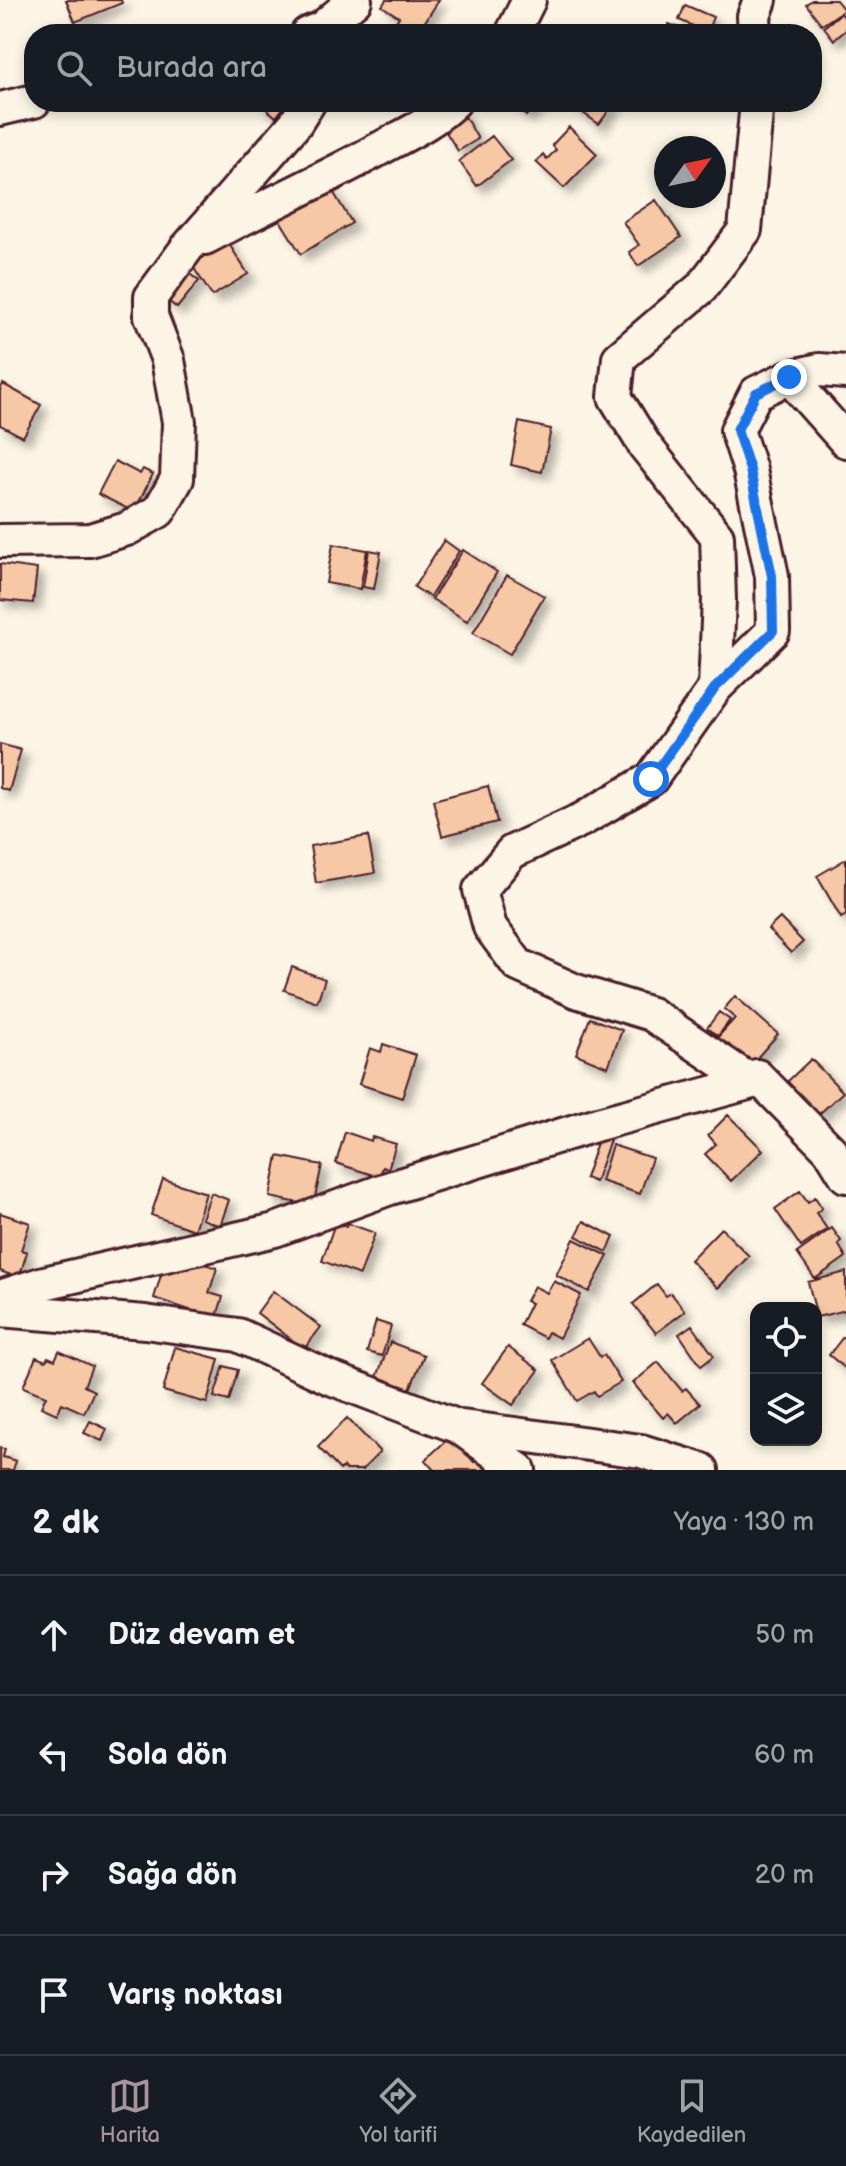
<!DOCTYPE html>
<html lang="tr">
<meta charset="utf-8">
<style>
:root{--surface:#171b24;--page:#242831;--text:#f1f3f6;--muted:#9ea1a6;--line:#363941;--accent:#a6949b}
body{margin:0;font-family:"Balsamiq Sans",sans-serif;background:var(--page);color:var(--text)}
.controls{position:absolute;right:24px;bottom:24px;display:grid;overflow:hidden;border-radius:16px;box-shadow:0 4px 12px #0003}
.controls button{width:72px;height:72px;display:grid;place-items:center;padding:0;border:0;border-bottom:2px solid var(--line);background:var(--surface);color:var(--text);font:40px sans-serif}
.compass{position:absolute;left:654px;top:136px;width:72px;height:72px;border-radius:50%;background:var(--surface);box-shadow:0 4px 12px #0003;rotate:57deg}
.stop{position:absolute;width:24px;height:24px;margin:-18px;border:6px solid #1a73e8;border-radius:50%;background:#fff}
.stop.end{background:#1a73e8;border-color:#fff;box-shadow:0 2px 8px #0008}
.list{margin:0;padding:0;list-style:none}
h2{display:flex;justify-content:space-between;align-items:center;height:104px;margin:0;padding:0 32px;font-size:34px}
h2 small{font-size:26px;font-weight:400;color:var(--muted)}
.list li{display:grid;grid-template-columns:52px 1fr auto;gap:24px;align-items:center;box-sizing:border-box;height:120px;padding:0 32px;border-top:2px solid var(--line)}
.list b{display:block;font-size:30px;white-space:nowrap}
.list em{font-size:26px;font-style:normal;color:var(--muted)}
.icon{flex:none;width:44px;height:44px;fill:none;stroke:currentColor;stroke-width:2;stroke-linecap:round;stroke-linejoin:round}
.map{position:relative;flex:none;width:846px;height:1470px;overflow:hidden}
.search{position:absolute;background:var(--surface);box-shadow:0 4px 12px #0003;left:24px;right:24px;top:24px;height:88px;display:flex;align-items:center;gap:20px;box-sizing:border-box;padding:0 28px;border-radius:32px;color:var(--muted);font-size:30px}
.sheet{height:584px;background:var(--surface)}
nav{display:flex;justify-content:space-around;align-items:center;box-sizing:border-box;height:112px;border-top:2px solid var(--line);background:var(--surface);font-size:22px;color:var(--muted)}
nav a{display:grid;justify-items:center;gap:4px}
nav .on{color:var(--accent)}
.map>svg:first-child{display:block}
.building{fill:#f6c8a5;stroke:#4a1f2b;stroke-width:2;filter:url(#shadow)}
.lines{fill:none;stroke-linecap:round;stroke-linejoin:round}
.minor-casing{stroke:#4a1f2b;stroke-width:38}
.minor{stroke:#fcf5e5;stroke-width:32}
.route{stroke:#1a73e8;stroke-width:10}
</style>
<div class="map">
<svg width="846" height="1470" viewBox="0 0 846 1470">
<defs>
<filter id="shadow"><feDropShadow dx="7" dy="7" stdDeviation="4" flood-color="#0004"/></filter>
</defs>
<rect width="100%" height="100%" fill="#fcf5e5"/>
<filter id="ink" filterUnits="userSpaceOnUse"><feTurbulence type="fractalNoise" baseFrequency=".0125" numOctaves="2"/><feDisplacementMap in="SourceGraphic" scale="16" xChannelSelector="R" yChannelSelector="G"/><feConvolveMatrix kernelMatrix="1 2 1 2 8 2 1 2 1" color-interpolation-filters="sRGB"/></filter>
<g filter="url(#ink)">
<path class="building" d="M 66,0 L 121,0 L 122,3 L 75,22 Z
M 386,0 L 439,0 L 417,34 L 409,34 L 394,24 L 399,17 L 382,6 Z
M 812,0 L 836,0 L 844,10 L 822,25 L 806,4 Z
M 685,5 L 713,17 L 707,32 L 679,20 Z
M 841,13 L 846,20 L 846,30 L 834,40 L 824,27 Z
M 669,24 L 696,34 L 665,34 Z
M 258,102 L 288,102 L 276,117 Z
M 512,102 L 539,102 L 526,116 Z
M 575,102 L 615,102 L 599,124 L 573,106 Z
M 460,108 L 478,139 L 458,151 L 439,121 Z
M 569,127 L 597,154 L 564,188 L 536,162 L 543,154 L 547,159 L 556,150 L 552,145 Z
M 492,136 L 511,160 L 477,186 L 459,161 Z
M 329,185 L 352,223 L 301,254 L 278,217 Z
M 656,200 L 681,237 L 638,266 L 629,252 L 639,245 L 623,222 Z
M 224,236 L 248,274 L 212,296 L 188,259 Z
M 183,269 L 199,281 L 177,308 L 162,296 Z
M 3,384 L 41,405 L 23,437 L 0,425 L 0,390 Z
M 519,422 L 551,429 L 542,472 L 511,465 Z
M 115,461 L 140,474 L 143,469 L 153,474 L 134,512 L 98,494 Z
M 444,540 L 459,551 L 430,597 L 414,587 Z
M 333,544 L 367,550 L 360,589 L 326,583 Z
M 369,550 L 381,552 L 374,589 L 363,587 Z
M 463,550 L 497,572 L 467,621 L 432,599 Z
M 0,564 L 37,569 L 33,603 L 0,600 Z
M 507,575 L 544,596 L 510,654 L 473,633 Z
M 0,744 L 21,750 L 9,791 L 0,788 Z
M 488,786 L 497,822 L 442,836 L 433,800 Z
M 368,836 L 375,873 L 316,883 L 310,846 Z
M 846,859 L 846,915 L 841,918 L 817,876 Z
M 780,918 L 803,942 L 791,953 L 768,929 Z
M 292,967 L 325,979 L 317,1002 L 284,990 Z
M 735,996 L 778,1034 L 749,1067 L 717,1038 L 735,1018 L 724,1009 Z
M 719,1012 L 730,1020 L 718,1036 L 707,1028 Z
M 590,1018 L 622,1030 L 608,1067 L 576,1054 Z
M 383,1044 L 416,1055 L 402,1098 L 359,1084 L 370,1048 L 381,1052 Z
M 811,1059 L 843,1092 L 818,1115 L 787,1082 Z
M 728,1115 L 763,1150 L 731,1181 L 705,1154 L 716,1144 L 708,1135 Z
M 345,1132 L 371,1141 L 372,1137 L 396,1144 L 388,1169 L 383,1167 L 379,1177 L 336,1163 Z
M 599,1137 L 610,1140 L 595,1182 L 585,1178 Z
M 612,1145 L 652,1158 L 640,1194 L 601,1181 Z
M 278,1156 L 322,1165 L 313,1206 L 270,1197 Z
M 163,1179 L 206,1193 L 194,1230 L 151,1215 Z
M 800,1191 L 808,1202 L 815,1197 L 822,1208 L 816,1213 L 827,1229 L 801,1247 L 775,1209 Z
M 211,1193 L 229,1200 L 220,1226 L 202,1219 Z
M 0,1213 L 30,1223 L 21,1250 L 27,1252 L 19,1278 L 0,1271 Z
M 584,1221 L 614,1237 L 607,1252 L 576,1236 Z
M 335,1223 L 346,1227 L 347,1223 L 375,1233 L 360,1275 L 322,1261 Z
M 721,1228 L 749,1256 L 718,1288 L 690,1260 Z
M 832,1228 L 841,1241 L 838,1244 L 846,1257 L 815,1279 L 797,1253 Z
M 574,1239 L 608,1256 L 589,1292 L 556,1275 Z
M 184,1257 L 217,1268 L 209,1293 L 223,1297 L 216,1319 L 154,1298 L 164,1265 L 179,1271 Z
M 846,1272 L 846,1310 L 817,1317 L 808,1282 Z
M 554,1281 L 581,1295 L 559,1338 L 548,1332 L 545,1338 L 520,1325 L 531,1303 L 526,1301 L 534,1286 L 547,1293 Z
M 657,1284 L 666,1296 L 671,1293 L 685,1311 L 656,1333 L 633,1304 Z
M 273,1291 L 321,1327 L 304,1349 L 257,1313 Z
M 376,1321 L 391,1326 L 382,1356 L 367,1352 Z
M 692,1325 L 714,1356 L 701,1366 L 679,1334 Z
M 843,1337 L 846,1340 L 846,1369 L 829,1355 Z
M 588,1338 L 600,1357 L 604,1355 L 621,1382 L 597,1396 L 594,1391 L 577,1401 L 552,1360 Z
M 390,1342 L 424,1355 L 410,1389 L 377,1377 Z
M 175,1347 L 219,1359 L 207,1403 L 163,1391 Z
M 508,1347 L 539,1370 L 513,1405 L 482,1383 Z
M 59,1351 L 92,1366 L 84,1386 L 94,1391 L 84,1413 L 62,1403 L 57,1414 L 41,1407 L 46,1396 L 23,1387 L 36,1357 L 46,1361 L 48,1357 L 55,1360 Z
M 658,1362 L 682,1391 L 686,1388 L 700,1404 L 677,1423 L 668,1413 L 663,1418 L 633,1383 Z
M 224,1366 L 238,1370 L 229,1401 L 214,1397 Z
M 347,1418 L 380,1452 L 362,1470 L 346,1470 L 343,1467 L 340,1470 L 318,1447 Z
M 90,1421 L 107,1429 L 102,1441 L 84,1433 Z
M 451,1436 L 474,1462 L 484,1454 L 498,1470 L 434,1470 L 425,1460 Z
M 0,1448 L 5,1449 L 3,1457 L 16,1461 L 13,1470 L 0,1470 Z"/>
<g class="lines">
<g class="minor-casing">
<path id="minor" d="M 307,34 L 322,28 L 355,0
M 512,34 L 529,0
M 755,34 L 754,16 L 760,0
M 757,102 L 745,230 L 701,288 L 619,358 L 615,397 L 645,446 L 717,536 L 719,599 L 715,688 L 651,779 L 583,819 L 512,852 L 480,890 L 490,927 L 518,965 L 576,991 L 651,1014 L 752,1082 L 757,1076 L 830,1150 L 846,1176
M 0,109 L 34,101
M 205,238 C 263,207 323,180 381,148 C 407,134 433,122 454,102
M 789,377 L 846,441
M 0,541 L 90,540 L 127,529 L 159,511 L 177,479 L 179,422 L 168,360 L 151,316 L 151,297 L 187,248 L 295,124 L 309,102
M 715,688 L 773,631 L 772,576 L 750,470 L 737,430 L 756,393 L 789,377 L 819,370 L 846,372
M 0,1297 L 44,1283 L 275,1230 L 390,1188 L 598,1124 L 752,1082
M 0,1310 L 145,1322 L 238,1335 L 328,1377 L 459,1427 L 519,1470
M 462,1427 L 641,1451 L 702,1470"/>
</g>
<use href="#minor" class="minor"/>
</g>
</g>
<g class="lines" filter="url(#ink)">
<path class="route" d="M 651,779 L 715,688 L 773,631 L 772,576 L 750,470 L 737,430 L 756,393 L 789,377"/>
</g>
</svg>
<div class="controls">
<button><svg class="icon" aria-label="locate" viewBox="0 0 24 24"><circle cx="12" cy="12" r="6"/><path d="M12 2v4M12 18v4M2 12h4M18 12h4"/></svg></button>
<button><svg class="icon" aria-label="layers" viewBox="0 0 24 24"><path d="M12 4l9 5-9 5-9-5zM3 14l9 5 9-5"/></svg></button>
</div>
<svg class="compass" viewBox="-18 -18 36 36"><path d="M0-13l5 13h-10z" fill="#e53935"/><path d="M0 13l5-13h-10z" fill="#9ea1a6"/></svg>
<div class="stop" style="left:651px;top:779px"></div>
<div class="stop end" style="left:789px;top:377px"></div>
<div class="search"><svg class="icon" aria-label="search" viewBox="0 0 24 24"><circle cx="10" cy="10" r="6"/><path d="M15 15l6 6"/></svg>Burada ara</div>
</div>
<section class="sheet">
<h2>2 dk<small>Yaya · 130 m</small></h2>
<ul class="list">
<li><svg class="icon" aria-label="ahead" viewBox="0 0 24 24"><path d="M12 20V5M6 11l6-6 6 6"/></svg><div><b>Düz devam et</b></div><em>50 m</em></li>
<li><svg class="icon" aria-label="left" viewBox="0 0 24 24"><path d="M17 20v-9H6M10 6l-5 5 5 5"/></svg><div><b>Sola dön</b></div><em>60 m</em></li>
<li><svg class="icon" aria-label="right" viewBox="0 0 24 24"><path d="M7 20v-9h11M14 6l5 5-5 5"/></svg><div><b>Sağa dön</b></div><em>20 m</em></li>
<li><svg class="icon" aria-label="arrive" viewBox="0 0 24 24"><path d="M6 21V4h12l-3 4 3 4H6"/></svg><div><b>Varış noktası</b></div></li>
</ul>
</section>
<nav>
<a class="on"><svg class="icon" aria-label="map" viewBox="0 0 24 24"><path d="M3 6l6-2 6 2 6-2v14l-6 2-6-2-6 2zM9 4v14M15 6v14"/></svg>Harita</a>
<a><svg class="icon" aria-label="directions" viewBox="0 0 24 24"><path d="M12 3l9 9-9 9-9-9zM9 14v-3h6M13 9l2 2-2 2"/></svg>Yol tarifi</a>
<a><svg class="icon" aria-label="saved" viewBox="0 0 24 24"><path d="M7 4h10v16l-5-4-5 4z"/></svg>Kaydedilen</a>
</nav>
